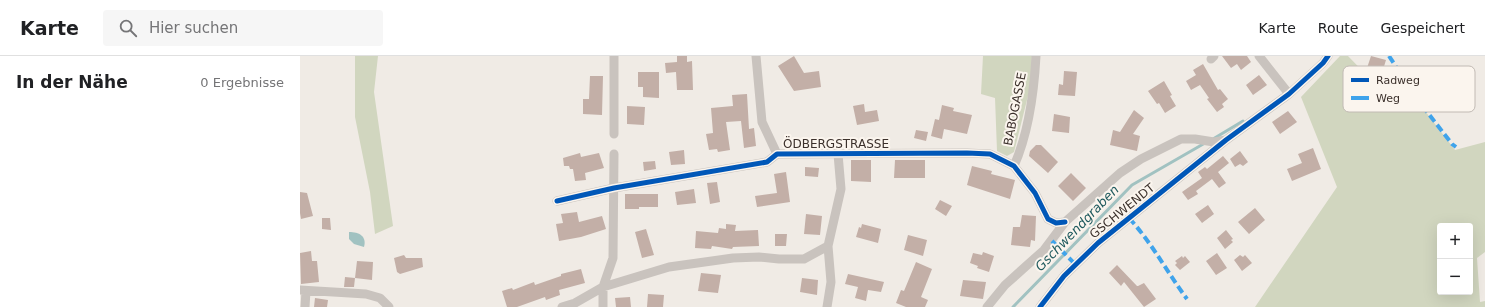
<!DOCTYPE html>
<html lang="de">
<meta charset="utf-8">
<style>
:root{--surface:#fff;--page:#f6f6f6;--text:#202124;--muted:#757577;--line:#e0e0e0}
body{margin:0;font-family:"DejaVu Sans",sans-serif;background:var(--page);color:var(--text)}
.controls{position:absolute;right:12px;bottom:12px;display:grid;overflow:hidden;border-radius:4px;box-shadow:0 4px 16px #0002}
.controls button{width:36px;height:36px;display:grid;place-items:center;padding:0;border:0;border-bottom:1px solid var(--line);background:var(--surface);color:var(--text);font:20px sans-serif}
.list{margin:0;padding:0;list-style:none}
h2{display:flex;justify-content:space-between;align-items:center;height:52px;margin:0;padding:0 16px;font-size:17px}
h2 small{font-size:13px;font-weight:400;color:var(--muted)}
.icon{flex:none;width:22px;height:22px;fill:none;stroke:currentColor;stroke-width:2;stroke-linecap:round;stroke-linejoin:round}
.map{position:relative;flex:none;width:1185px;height:251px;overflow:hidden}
header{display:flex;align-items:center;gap:24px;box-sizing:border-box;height:56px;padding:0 20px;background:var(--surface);border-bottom:1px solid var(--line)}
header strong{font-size:19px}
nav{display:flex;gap:22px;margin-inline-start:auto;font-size:14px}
.search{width:280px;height:36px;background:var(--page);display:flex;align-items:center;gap:10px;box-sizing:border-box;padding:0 14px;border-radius:4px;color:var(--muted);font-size:15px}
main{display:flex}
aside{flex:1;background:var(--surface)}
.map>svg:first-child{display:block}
.green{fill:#d1d6bf;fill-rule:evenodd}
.water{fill:#a1c2c1}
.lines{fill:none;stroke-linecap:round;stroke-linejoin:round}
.stream{stroke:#a1c2c1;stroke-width:3}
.building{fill:#c3afa7}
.street{stroke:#c9c3be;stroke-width:9}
.quiet{stroke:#3fa3eb;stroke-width:4;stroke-dasharray:8 4;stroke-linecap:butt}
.cycleway-casing{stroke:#fbf5ee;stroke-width:8}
.cycleway{stroke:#0057b8;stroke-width:5}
.labels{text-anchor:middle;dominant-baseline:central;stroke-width:4;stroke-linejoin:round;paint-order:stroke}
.street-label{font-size:12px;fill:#3b302b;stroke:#fbf5ee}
.water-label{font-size:13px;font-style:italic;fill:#1f5a5e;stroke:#fbf5ee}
.key{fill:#fbf5ee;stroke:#c1bab4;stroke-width:1}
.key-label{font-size:11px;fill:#3b302b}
</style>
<header>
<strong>Karte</strong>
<div class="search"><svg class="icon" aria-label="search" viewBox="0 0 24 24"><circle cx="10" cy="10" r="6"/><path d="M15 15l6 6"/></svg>Hier suchen</div>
<nav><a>Karte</a><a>Route</a><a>Gespeichert</a></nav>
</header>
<main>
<aside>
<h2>In der Nähe<small>0 Ergebnisse</small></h2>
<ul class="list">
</ul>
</aside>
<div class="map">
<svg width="1185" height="251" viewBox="0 0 1185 251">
<rect width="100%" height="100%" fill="#f0ebe5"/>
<path class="green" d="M 55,0 L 78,0 L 74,36 L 93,170 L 75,178 L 70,136 L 55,61 Z
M 683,0 L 732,0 L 730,32 L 714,96 L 707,100 L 697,95 L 695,42 L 681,38 Z
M 1040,0 L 1048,0 L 1087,40 L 1099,21 L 1155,94 L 1185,86 L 1185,196 L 1177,202 L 1180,246 L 1185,245 L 1185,251 L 955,251 L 1037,131 L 1001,41 ZM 1140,170 L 1170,170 L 1170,236 L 1140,236 Z"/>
<path class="water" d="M 49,176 C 59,176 67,180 64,191 L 54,188 L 49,183 Z"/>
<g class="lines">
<path class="stream" d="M 913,83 L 943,65
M 713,251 L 832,129 L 905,87"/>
</g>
<path class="building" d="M 377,0 L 387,0 L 387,6 L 392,5 L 393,34 L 377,34 L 376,16 L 366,17 L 365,7 L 377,6 Z
M 494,0 L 504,17 L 519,15 L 521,31 L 494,35 L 478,10 Z
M 922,0 L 947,0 L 951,6 L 941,14 L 937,8 L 931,12 Z
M 1071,0 L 1086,4 L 1082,17 L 1067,12 Z
M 903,8 L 918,34 L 920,33 L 928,43 L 922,48 L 924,51 L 917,56 L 907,43 L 909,42 L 900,29 L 891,34 L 886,25 L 896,19 L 893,14 Z
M 764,15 L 777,16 L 775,40 L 758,39 L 759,28 L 763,29 Z
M 338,16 L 359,16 L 359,42 L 343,41 L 343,31 L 338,31 Z
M 959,19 L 967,29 L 953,39 L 946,29 Z
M 290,20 L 303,20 L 302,59 L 283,58 L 283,43 L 289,43 Z
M 864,25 L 872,39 L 870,40 L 876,50 L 865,57 L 859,47 L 857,48 L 848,35 Z
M 447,38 L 449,73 L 454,72 L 456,90 L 444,92 L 441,65 L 426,66 L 430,94 L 418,96 L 417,93 L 409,94 L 406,78 L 413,77 L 411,52 L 433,50 L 432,39 Z
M 564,48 L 565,56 L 577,54 L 579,65 L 557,69 L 553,50 Z
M 642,49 L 654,52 L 653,55 L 672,59 L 667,78 L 644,73 L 642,83 L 631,80 L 635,63 L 639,64 Z
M 327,50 L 345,51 L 344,69 L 327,68 Z
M 834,54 L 844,62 L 833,78 L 840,80 L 837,95 L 810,89 L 813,74 L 820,76 Z
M 988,55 L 997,66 L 980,78 L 972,66 Z
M 754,58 L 770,61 L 769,77 L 752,75 Z
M 616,74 L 628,76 L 626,85 L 614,82 Z
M 736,89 L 741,89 L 758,106 L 748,117 L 729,100 L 730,95 Z
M 1013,92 L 1021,113 L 992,125 L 987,113 L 1002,107 L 998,98 Z
M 384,94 L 385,108 L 371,109 L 369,96 Z
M 940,95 L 948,106 L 943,110 L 940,108 L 935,111 L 930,103 Z
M 280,97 L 281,101 L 299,97 L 304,112 L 285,117 L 286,124 L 275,125 L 273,113 L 270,113 L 269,110 L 264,110 L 263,102 Z
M 923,100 L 929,107 L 918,116 L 926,127 L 919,132 L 912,123 L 896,135 L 898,138 L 888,144 L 882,136 L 902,122 L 898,116 L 905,111 L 907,113 Z
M 551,104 L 571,104 L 571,126 L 551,125 Z
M 595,104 L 625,104 L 625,122 L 594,122 Z
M 355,105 L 356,113 L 344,115 L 343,106 Z
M 672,110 L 692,115 L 691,118 L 715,124 L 710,143 L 667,129 Z
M 505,111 L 519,112 L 518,121 L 505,120 Z
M 486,116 L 490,146 L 457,151 L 455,140 L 477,137 L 474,118 Z
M 771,117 L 786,132 L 773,145 L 758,130 Z
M 417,126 L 420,146 L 410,148 L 407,127 Z
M 394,133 L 396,147 L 377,149 L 375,136 Z
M 0,136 L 7,137 L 13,160 L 1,163 L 0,157 Z
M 325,138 L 358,138 L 358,151 L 339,151 L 339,153 L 325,153 Z
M 640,144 L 652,150 L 646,160 L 635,153 Z
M 908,149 L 914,158 L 902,167 L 895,158 Z
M 955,152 L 965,164 L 949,178 L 938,166 Z
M 277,156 L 279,166 L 302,160 L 306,173 L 281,181 L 259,185 L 256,168 L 263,167 L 261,158 Z
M 506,158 L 522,160 L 520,179 L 504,178 Z
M 722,159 L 736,160 L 735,185 L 731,184 L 730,191 L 711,189 L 713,171 L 720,171 Z
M 22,162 L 30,162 L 31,174 L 22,173 Z
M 426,168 L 436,169 L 435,175 L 458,174 L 459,190 L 433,191 L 432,193 L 412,190 L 411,193 L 395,192 L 396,175 L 418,177 L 419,172 L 426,173 Z
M 562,168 L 581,173 L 578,187 L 556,181 L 559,171 L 561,172 Z
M 346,173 L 354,199 L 342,202 L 335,176 Z
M 926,174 L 933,183 L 931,184 L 933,186 L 925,193 L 917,182 Z
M 475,178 L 487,178 L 486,190 L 475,190 Z
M 608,179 L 627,184 L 623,200 L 604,194 Z
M 11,195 L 12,205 L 17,205 L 19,226 L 1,228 L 0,197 Z
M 683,196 L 694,200 L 689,216 L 677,212 L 678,210 L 670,207 L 673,197 L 682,199 Z
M 917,197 L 927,212 L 916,219 L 906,205 Z
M 104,199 L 106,202 L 122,202 L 123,211 L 100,218 L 97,216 L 94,202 Z
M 940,199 L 943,201 L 945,199 L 952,207 L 942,215 L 934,204 Z
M 882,200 L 883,202 L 885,200 L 890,206 L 880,214 L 875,209 L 877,207 L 875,205 Z
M 57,205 L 73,206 L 72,224 L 55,222 Z
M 616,206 L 632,213 L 621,241 L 628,244 L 625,251 L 606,251 L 596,247 L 601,234 L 604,235 Z
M 817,209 L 837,230 L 838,230 L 844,227 L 856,243 L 844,251 L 824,226 L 821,230 L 809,217 Z
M 281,213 L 285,227 L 259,234 L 260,239 L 246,244 L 245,241 L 217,251 L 207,251 L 202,235 L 212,232 L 213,234 L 234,226 L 235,229 L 261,220 L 261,218 Z
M 401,217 L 421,219 L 418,237 L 398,235 Z
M 548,218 L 584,226 L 581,236 L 568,234 L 566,245 L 555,242 L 558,231 L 545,228 Z
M 45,221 L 55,222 L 54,231 L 44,231 Z
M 502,222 L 518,224 L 517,239 L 500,236 Z
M 663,224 L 686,226 L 683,243 L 660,240 Z
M 348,238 L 364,239 L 363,251 L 347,251 Z
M 330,241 L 331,251 L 316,251 L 315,242 Z
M 15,242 L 28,244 L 27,251 L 14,251 Z"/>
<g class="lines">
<path class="street" d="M 456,0 L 462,66 L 477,98
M 959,0 L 989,38
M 911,3 L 914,0
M 314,78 L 314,0
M 714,110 C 729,76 734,37 736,0
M 257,145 L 314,132 L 467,106 L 477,98 L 667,97 L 690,98 L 714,110 L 735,137 L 748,163 L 756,167 L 765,166
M 0,234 L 66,238 L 80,242 L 89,251
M 5,251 L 6,235
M 262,251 L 275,247 L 303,231 L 369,211 L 433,202 L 459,201 L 479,203 L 504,203 L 528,190 L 541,133 L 538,98
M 303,251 L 303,231 L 313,202 L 314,98
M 527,251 L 531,226 L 528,190
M 687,251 L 705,229 L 744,194 L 765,166 L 820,117 L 841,103 L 881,83 L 895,83 L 914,86 L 926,84
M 740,251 L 764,220 L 798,187 L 926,84 L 989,38 L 1023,7 L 1028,0"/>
<path class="quiet" d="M 1089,0 L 1117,43 L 1152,88 L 1156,91
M 829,162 C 852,187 867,216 887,243
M 752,185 L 776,209"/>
<g class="cycleway-casing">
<path id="cycleway" d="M 257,145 L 314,132 L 467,106 L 477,98 L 667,97 L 690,98 L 714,110 L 735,137 L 748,163 L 756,167 L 765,166
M 740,251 L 764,220 L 798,187 L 926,84 L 989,38 L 1023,7 L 1028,0"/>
</g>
<use href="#cycleway" class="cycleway"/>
</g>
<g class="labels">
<g class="street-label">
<text transform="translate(715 53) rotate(-79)">BABOGASSE</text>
<text x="536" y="88">ÖDBERGSTRASSE</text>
<text transform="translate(822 155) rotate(-39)">GSCHWENDT</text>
</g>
<g class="water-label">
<text transform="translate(777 172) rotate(-46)">Gschwendgraben</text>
</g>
</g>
<rect x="1043" y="10" width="132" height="46" rx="6" class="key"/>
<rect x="1051" y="22" width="18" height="4" fill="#0057b8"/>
<rect x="1051" y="40" width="18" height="4" fill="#3fa3eb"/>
<g class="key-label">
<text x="1076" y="28">Radweg</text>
<text x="1076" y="46">Weg</text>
</g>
</svg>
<div class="controls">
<button>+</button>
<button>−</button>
</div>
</div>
</main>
